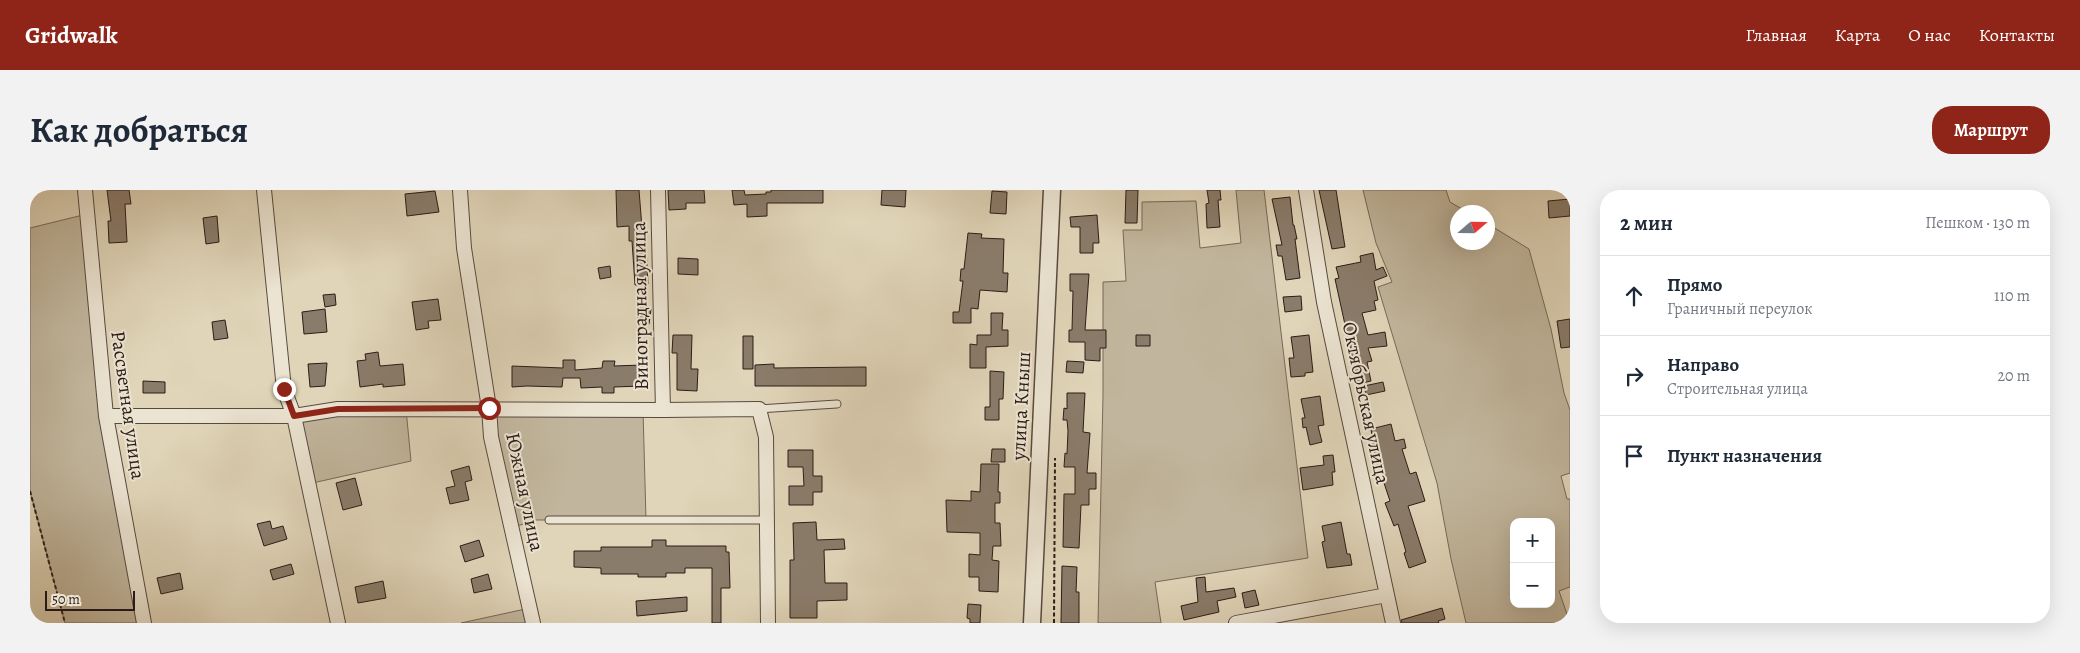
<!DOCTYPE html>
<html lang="ru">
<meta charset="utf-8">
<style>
:root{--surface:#fff;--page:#f2f2f3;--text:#1f2937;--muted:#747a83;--line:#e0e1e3;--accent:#8f2418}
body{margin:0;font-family:Alegreya,serif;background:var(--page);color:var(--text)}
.controls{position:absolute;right:15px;bottom:15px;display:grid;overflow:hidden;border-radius:10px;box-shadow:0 5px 20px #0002}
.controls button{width:45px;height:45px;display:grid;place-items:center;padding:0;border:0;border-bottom:1px solid var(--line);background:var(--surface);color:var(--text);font:25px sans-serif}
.compass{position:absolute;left:1420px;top:15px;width:45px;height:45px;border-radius:50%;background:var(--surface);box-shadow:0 5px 20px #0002;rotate:70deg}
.scale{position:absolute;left:15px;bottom:12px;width:90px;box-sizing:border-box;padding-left:5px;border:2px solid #2c1c17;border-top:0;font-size:14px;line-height:18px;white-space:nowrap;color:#2c1c17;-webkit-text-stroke:4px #ebe4d2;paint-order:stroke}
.stop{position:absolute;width:15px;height:15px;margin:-11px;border:4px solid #8f2418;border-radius:50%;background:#fff}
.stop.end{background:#8f2418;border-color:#fff;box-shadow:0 1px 5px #0008}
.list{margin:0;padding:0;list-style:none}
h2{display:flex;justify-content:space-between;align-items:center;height:65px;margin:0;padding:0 20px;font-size:21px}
h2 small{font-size:16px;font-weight:400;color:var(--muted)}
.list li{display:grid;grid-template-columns:32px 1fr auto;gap:15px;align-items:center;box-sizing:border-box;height:80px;padding:0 20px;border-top:1px solid var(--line)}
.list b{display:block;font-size:19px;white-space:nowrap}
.list p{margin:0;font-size:16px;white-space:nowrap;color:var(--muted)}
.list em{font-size:16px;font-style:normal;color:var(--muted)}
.icon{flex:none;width:28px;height:28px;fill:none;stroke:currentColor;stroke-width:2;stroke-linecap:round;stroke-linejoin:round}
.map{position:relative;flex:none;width:1540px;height:433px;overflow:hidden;border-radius:20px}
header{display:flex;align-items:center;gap:30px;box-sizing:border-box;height:70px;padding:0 25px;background:var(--accent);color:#fff}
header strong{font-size:24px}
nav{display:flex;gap:28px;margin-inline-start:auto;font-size:18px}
.intro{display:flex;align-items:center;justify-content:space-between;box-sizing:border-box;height:120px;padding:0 30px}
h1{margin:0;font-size:35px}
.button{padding:12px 22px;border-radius:20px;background:var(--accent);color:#fff;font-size:18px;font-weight:700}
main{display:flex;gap:30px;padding:0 30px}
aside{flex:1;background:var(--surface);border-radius:20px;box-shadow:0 5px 20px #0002}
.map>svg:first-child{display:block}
.green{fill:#c1b69d;stroke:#76695a;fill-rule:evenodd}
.building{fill:#8a7c6b;stroke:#2c1c17}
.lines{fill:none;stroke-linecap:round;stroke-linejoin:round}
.service-casing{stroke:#594a40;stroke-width:9}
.minor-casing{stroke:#594a40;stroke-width:16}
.tertiary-casing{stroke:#594a40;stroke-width:19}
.path{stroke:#2c1c17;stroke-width:2;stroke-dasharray:4 2.5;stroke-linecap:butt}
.service{stroke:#ebe4d2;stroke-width:7}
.minor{stroke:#ebe4d2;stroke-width:14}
.tertiary{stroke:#ebe4d2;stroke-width:16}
.route{stroke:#8f2418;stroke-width:6}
.labels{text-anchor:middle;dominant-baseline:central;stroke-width:4;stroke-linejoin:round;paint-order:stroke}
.street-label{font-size:20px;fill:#2c1c17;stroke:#ebe4d2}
</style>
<header>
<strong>Gridwalk</strong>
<nav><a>Главная</a><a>Карта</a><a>О нас</a><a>Контакты</a></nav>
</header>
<div class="intro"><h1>Как добраться</h1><a class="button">Маршрут</a></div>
<main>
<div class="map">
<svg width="1540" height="433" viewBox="0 0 1540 433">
<rect width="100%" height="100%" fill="#e0d5b9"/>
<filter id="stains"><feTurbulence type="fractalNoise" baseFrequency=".004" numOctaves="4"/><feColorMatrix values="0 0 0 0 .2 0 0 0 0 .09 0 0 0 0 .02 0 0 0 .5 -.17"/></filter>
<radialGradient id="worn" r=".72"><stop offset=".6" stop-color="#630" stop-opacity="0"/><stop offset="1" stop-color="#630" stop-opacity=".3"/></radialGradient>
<path class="green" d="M 1206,0 L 1234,0 L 1278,368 L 1125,392 L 1131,433 L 1068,433 L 1073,206 L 1073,92 L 1096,91 L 1093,40 L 1112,40 L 1112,12 L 1166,11 L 1170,58 L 1211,53 Z
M 1333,0 L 1416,0 L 1420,12 L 1437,22 L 1428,22 L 1428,52 L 1458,52 L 1458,34 L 1499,59 L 1521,139 L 1534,203 L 1540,220 L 1540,283 L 1531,286 L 1537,309 L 1540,309 L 1540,397 L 1529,401 L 1540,433 L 1436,433 L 1421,369 L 1407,293 L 1348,97 L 1362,92 L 1346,53 ZM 1484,332 L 1521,332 L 1521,414 L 1484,414 Z
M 57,24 L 76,227 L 114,433 L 35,433 L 0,301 L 0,38 Z
M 459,218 L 613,220 L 616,330 L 506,330 L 481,338 Z
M 376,219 L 381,271 L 278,294 L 264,226 Z
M 500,418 L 503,433 L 431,433 Z"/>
<path class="building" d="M 77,0 L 99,0 L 101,14 L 95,14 L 97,52 L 79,53 L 78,31 L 81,31 Z
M 586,0 L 609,0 L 612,38 L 615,38 L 618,94 L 605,95 L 602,51 L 599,51 L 599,36 L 587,37 Z
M 638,0 L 674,0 L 675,13 L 656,13 L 656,19 L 639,20 Z
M 702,0 L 714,0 L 715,5 L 736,4 L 736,2 L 741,2 L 741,0 L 793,0 L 793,13 L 737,13 L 737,26 L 717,27 L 717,14 L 704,15 Z
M 852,0 L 876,0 L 875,17 L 851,15 Z
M 1096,0 L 1108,0 L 1107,33 L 1095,33 Z
M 1177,0 L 1190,0 L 1191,10 L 1188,10 L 1190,37 L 1177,38 L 1176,14 L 1179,13 Z
M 1289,0 L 1306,0 L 1315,57 L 1302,59 Z
M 405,1 L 409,22 L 377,26 L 375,4 Z
M 962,1 L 977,2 L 976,24 L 960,23 Z
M 1260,7 L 1263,35 L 1264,35 L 1267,49 L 1265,49 L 1270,88 L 1256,90 L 1252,66 L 1248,66 L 1246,55 L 1252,55 L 1242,9 Z
M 1540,9 L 1540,26 L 1519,28 L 1518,11 Z
M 1067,25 L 1069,53 L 1063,53 L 1063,63 L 1050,63 L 1050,37 L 1041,37 L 1040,27 Z
M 187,26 L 189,52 L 176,54 L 173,28 Z
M 938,43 L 952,44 L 951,48 L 974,49 L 973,83 L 978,83 L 977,102 L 950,100 L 948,119 L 941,118 L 941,133 L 923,133 L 923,122 L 929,122 L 933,91 L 930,91 L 931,79 L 934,79 Z
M 1343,63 L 1346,80 L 1353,77 L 1357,86 L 1344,91 L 1348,110 L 1344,111 L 1346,120 L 1332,123 L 1338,145 L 1355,142 L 1357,156 L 1338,158 L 1342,171 L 1337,172 L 1341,191 L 1328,194 L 1305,89 L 1309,88 L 1306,77 L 1331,72 L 1330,66 Z
M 648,68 L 668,69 L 668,85 L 648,84 Z
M 580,76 L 581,87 L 570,89 L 568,78 Z
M 1040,84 L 1059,84 L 1055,140 L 1076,140 L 1076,158 L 1070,158 L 1070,171 L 1055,170 L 1055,152 L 1039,152 L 1039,140 L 1042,140 L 1043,101 L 1040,101 Z
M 305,104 L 306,115 L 295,117 L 293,105 Z
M 1271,106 L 1272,120 L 1255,122 L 1253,107 Z
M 408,109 L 411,130 L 398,131 L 399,138 L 386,140 L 382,112 Z
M 609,118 L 621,119 L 619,134 L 607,132 Z
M 295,119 L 297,142 L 274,144 L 272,122 Z
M 961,123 L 973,123 L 972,140 L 978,140 L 978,156 L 956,157 L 956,178 L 940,178 L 940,154 L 947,155 L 947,145 L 961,145 Z
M 1540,129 L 1540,157 L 1531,158 L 1527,131 Z
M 195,130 L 198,148 L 184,150 L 182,132 Z
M 643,145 L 662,145 L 661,179 L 668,179 L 667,201 L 647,200 L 647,163 L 642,163 Z
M 1106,145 L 1120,145 L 1120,156 L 1106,156 Z
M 1279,145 L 1283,182 L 1275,183 L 1275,186 L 1261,187 L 1259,168 L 1264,168 L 1261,147 Z
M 713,146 L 723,146 L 723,179 L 713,179 Z
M 348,162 L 350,176 L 373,174 L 375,195 L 353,197 L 353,194 L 330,197 L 327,171 L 336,170 L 335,164 Z
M 533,170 L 545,170 L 545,180 L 572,178 L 573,171 L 585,171 L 584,176 L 612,175 L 612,196 L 584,197 L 584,203 L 572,203 L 572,197 L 551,198 L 550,188 L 533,188 L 532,197 L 497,196 L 482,197 L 482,176 L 533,178 Z
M 1037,171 L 1054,172 L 1053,183 L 1036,182 Z
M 297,173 L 295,196 L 280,197 L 278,174 Z
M 744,174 L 744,178 L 836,177 L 836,196 L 725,196 L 725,175 Z
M 960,181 L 974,182 L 973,209 L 969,209 L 969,230 L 955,230 L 955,217 L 960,217 Z
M 113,191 L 135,192 L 135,203 L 113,203 Z
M 1353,192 L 1355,201 L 1336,205 L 1334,196 Z
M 1037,203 L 1055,203 L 1053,242 L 1060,243 L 1057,283 L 1066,283 L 1066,299 L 1059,299 L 1059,315 L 1051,315 L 1049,358 L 1033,357 L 1034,304 L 1045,304 L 1045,277 L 1034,277 L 1035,263 L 1037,264 L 1038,241 L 1037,230 L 1033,230 L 1034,218 L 1037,219 Z
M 1290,206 L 1294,235 L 1288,236 L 1292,252 L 1280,255 L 1276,237 L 1273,238 L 1272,228 L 1275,228 L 1271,209 Z
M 1361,234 L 1365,251 L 1374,249 L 1376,258 L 1372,259 L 1380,284 L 1386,282 L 1395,311 L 1378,316 L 1396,372 L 1379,378 L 1374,363 L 1376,362 L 1368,334 L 1364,336 L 1355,313 L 1360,311 L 1345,266 L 1341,239 Z
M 962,259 L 975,259 L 975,272 L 961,272 Z
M 758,260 L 783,260 L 783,286 L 792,286 L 792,302 L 783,302 L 783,315 L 759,315 L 759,296 L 774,296 L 773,277 L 758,277 Z
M 1303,265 L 1305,282 L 1302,282 L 1303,295 L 1273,300 L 1270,278 L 1294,275 L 1293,266 Z
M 951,274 L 969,274 L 968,302 L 970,302 L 970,313 L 965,313 L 965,333 L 970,333 L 971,356 L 963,356 L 962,370 L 969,371 L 968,402 L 949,401 L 949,387 L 939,387 L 939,364 L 950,365 L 950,343 L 917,342 L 916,310 L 941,311 L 941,301 L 950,302 Z
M 439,276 L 442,290 L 435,292 L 439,310 L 420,314 L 416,298 L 425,296 L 421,281 Z
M 325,288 L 332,315 L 313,320 L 306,293 Z
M 240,331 L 242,339 L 253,336 L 257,349 L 234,356 L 227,334 Z
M 786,332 L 787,350 L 814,349 L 815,359 L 794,360 L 795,393 L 817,393 L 817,410 L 787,411 L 787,428 L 760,428 L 760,370 L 764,370 L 763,333 Z
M 1311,332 L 1317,364 L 1320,364 L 1322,375 L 1297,378 L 1292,352 L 1295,351 L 1292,336 Z
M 449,350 L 454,366 L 435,372 L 430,356 Z
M 622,350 L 636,350 L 636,356 L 696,356 L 696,362 L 699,362 L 700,398 L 691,398 L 691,433 L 682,433 L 682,378 L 655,378 L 655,383 L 636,383 L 636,387 L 608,387 L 608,384 L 571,384 L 571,378 L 544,377 L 544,361 L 571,361 L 571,357 L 622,357 Z
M 261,374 L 264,384 L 243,390 L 240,380 Z
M 1032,376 L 1047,377 L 1046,402 L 1049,402 L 1049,433 L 1031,433 Z
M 150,383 L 153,399 L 131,404 L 127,388 Z
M 458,384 L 462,399 L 444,403 L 441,389 Z
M 1175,387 L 1176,402 L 1204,398 L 1206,407 L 1187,411 L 1189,422 L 1154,430 L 1151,416 L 1168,412 L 1166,388 Z
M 353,391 L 356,408 L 328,413 L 325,397 Z
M 1225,400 L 1229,415 L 1215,418 L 1212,403 Z
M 657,407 L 657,421 L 607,426 L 606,411 Z
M 938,414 L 951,415 L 950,433 L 940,433 L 940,429 L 937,428 Z
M 1412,418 L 1415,429 L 1408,431 L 1409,433 L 1372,433 L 1371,430 Z"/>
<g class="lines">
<g class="service-casing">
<path id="service" d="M 729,219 L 807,214
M 519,330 L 737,330"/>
</g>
<g class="minor-casing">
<path id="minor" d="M 55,0 L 76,226 L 114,433
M 234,0 L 254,199 L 264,226 L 308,433
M 430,0 L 434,58 L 459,218 L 461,247 L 503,433
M 628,0 L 633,220 L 729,219 L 736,247 L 738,433
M 1276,0 L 1294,112 L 1363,433
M 76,226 L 264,226 L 308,219 L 633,220
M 1206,433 L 1357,405"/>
</g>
<g class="tertiary-casing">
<path id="tertiary" d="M 1002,433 L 1022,0"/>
</g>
<path class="path" d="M 0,301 L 35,433
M 1024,433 L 1025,268"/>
<use href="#service" class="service"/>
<use href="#minor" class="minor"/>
<use href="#tertiary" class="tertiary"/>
</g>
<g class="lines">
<path class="route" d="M 254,199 L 264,226 L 308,219 L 459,218"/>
</g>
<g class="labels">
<g class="street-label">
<text transform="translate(610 116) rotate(-91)">Виноградная улица</text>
<text transform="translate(1336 213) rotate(78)">Октябрьская улица</text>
<text transform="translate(98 215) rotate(82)">Рассветная улица</text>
<text transform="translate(991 216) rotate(-87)">улица Кныш</text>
<text transform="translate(495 302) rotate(78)">Южная улица</text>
</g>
</g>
<rect width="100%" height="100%" filter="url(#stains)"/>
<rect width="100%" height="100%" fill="url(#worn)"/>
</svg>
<div class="controls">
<button>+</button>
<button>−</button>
</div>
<svg class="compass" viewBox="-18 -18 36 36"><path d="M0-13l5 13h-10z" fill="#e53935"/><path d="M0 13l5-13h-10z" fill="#747a83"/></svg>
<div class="scale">50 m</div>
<div class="stop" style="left:459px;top:218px"></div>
<div class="stop end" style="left:254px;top:199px"></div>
</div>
<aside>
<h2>2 мин<small>Пешком · 130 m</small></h2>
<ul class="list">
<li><svg class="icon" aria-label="ahead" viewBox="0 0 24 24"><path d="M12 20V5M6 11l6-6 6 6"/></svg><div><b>Прямо</b><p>Граничный переулок</p></div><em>110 m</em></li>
<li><svg class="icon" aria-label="right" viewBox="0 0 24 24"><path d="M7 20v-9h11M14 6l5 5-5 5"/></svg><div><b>Направо</b><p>Строительная улица</p></div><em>20 m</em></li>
<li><svg class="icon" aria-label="arrive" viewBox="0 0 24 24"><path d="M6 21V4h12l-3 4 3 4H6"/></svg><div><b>Пункт назначения</b></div></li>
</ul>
</aside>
</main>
